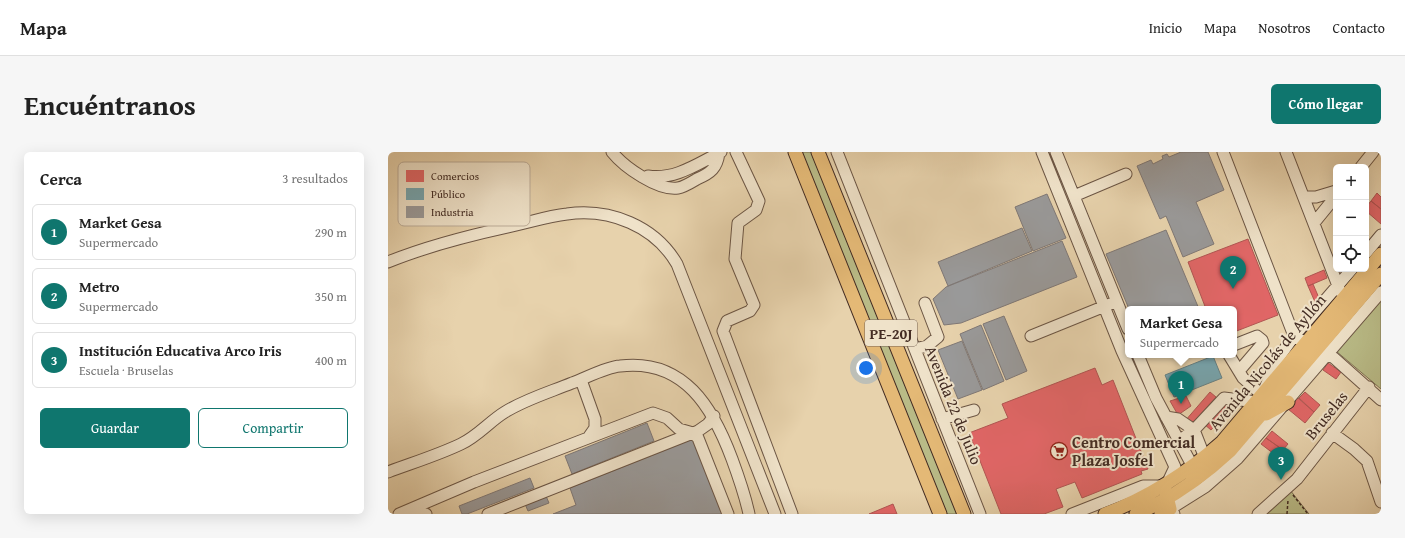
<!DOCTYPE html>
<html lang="es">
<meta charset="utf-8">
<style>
:root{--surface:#fff;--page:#f6f6f6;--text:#222;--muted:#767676;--line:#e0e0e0;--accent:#0f766e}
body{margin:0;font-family:"Gentium Book Plus",serif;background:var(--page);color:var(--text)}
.controls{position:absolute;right:12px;top:12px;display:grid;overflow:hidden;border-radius:6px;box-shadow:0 4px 16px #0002}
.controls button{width:36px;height:36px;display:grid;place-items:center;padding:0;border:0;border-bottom:1px solid var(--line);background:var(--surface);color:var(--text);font:20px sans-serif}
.you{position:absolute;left:478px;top:216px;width:14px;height:14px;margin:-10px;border:3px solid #fff;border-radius:50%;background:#1a73e8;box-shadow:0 0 0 6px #1a73e833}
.badge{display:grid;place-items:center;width:26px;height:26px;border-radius:50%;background:var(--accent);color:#fff;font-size:13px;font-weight:700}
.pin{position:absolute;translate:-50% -33px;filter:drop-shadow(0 1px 2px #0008)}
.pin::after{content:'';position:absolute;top:21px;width:14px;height:12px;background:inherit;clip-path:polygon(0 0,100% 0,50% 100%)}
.popup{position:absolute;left:737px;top:154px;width:112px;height:52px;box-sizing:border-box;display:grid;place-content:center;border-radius:6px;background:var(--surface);filter:drop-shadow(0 1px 3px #0005);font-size:13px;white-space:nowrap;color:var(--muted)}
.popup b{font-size:15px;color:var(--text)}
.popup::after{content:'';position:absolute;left:50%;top:100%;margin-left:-8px;border:8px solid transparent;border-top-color:var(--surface)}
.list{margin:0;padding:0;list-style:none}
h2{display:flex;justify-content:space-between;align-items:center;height:52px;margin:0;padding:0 16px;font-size:17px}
h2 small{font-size:13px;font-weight:400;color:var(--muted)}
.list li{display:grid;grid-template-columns:26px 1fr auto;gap:12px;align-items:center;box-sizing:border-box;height:56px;margin:0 8px 8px;padding:0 8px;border:1px solid var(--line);border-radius:6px}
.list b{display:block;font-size:15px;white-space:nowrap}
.list p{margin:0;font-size:13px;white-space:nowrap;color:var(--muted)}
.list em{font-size:13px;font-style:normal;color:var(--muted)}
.actions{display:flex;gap:8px;padding:12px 16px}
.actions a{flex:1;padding:9px 0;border:1px solid var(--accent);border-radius:6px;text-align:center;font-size:14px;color:var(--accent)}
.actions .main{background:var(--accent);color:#fff}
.icon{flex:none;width:22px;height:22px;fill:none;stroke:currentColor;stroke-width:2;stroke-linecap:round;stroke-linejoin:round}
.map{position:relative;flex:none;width:993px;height:362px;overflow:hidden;border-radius:6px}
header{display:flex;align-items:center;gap:24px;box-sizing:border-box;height:56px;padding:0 20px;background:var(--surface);border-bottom:1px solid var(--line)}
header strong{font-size:19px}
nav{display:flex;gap:22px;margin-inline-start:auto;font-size:14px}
.intro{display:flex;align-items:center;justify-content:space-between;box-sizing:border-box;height:96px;padding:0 24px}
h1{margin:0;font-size:28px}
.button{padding:10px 18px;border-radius:6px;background:var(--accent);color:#fff;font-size:14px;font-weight:700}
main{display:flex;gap:24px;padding:0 24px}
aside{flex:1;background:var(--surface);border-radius:6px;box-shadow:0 4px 16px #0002}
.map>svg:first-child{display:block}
.green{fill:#b9bb87;stroke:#7e7455}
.shops{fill:#e06666;stroke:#b15552}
.public{fill:#76a5af;stroke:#678185}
.industry{fill:#999;stroke:#7f7876}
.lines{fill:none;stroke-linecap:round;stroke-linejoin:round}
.minor-casing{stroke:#6c5645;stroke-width:13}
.major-casing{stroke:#432c23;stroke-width:15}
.path{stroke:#432c23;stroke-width:1.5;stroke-dasharray:3 2;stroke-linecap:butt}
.minor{stroke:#efe2c9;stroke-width:11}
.major{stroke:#e4b976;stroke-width:13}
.labels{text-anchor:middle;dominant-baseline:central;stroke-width:4;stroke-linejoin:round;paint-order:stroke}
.shield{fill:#efe2c9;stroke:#776355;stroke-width:1}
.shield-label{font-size:15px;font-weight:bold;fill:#432c23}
.street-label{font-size:16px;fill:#432c23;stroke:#efe2c9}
.poi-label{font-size:16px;font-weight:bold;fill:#432c23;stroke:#efe2c9;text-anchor:start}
.key{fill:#efe2c9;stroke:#bbab97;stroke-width:1}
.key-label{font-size:11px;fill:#432c23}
</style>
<header>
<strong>Mapa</strong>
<nav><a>Inicio</a><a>Mapa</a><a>Nosotros</a><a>Contacto</a></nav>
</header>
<div class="intro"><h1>Encuéntranos</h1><a class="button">Cómo llegar</a></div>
<main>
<aside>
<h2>Cerca<small>3 resultados</small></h2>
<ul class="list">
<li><span class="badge">1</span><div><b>Market Gesa</b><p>Supermercado</p></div><em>290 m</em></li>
<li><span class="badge">2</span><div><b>Metro</b><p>Supermercado</p></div><em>350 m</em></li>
<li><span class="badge">3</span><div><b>Institución Educativa Arco Iris</b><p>Escuela · Bruselas</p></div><em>400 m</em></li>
</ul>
<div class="actions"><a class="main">Guardar</a><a>Compartir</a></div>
</aside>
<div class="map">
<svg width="993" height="362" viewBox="0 0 993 362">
<rect width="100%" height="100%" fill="#e7d2ac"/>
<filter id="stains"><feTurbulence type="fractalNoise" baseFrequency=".005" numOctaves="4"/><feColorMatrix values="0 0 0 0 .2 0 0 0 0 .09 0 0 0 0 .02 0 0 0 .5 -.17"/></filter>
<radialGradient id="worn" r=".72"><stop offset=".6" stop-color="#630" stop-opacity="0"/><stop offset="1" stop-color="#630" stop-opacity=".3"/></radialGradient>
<path class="green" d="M 412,0 L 423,0 L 569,362 L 559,362 Z
M 993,144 L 993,237 L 948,199 Z
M 902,338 L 921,362 L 876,362 Z"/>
<path class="shops" d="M 989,41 L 993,45 L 993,57 L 983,49 Z
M 983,49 L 993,57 L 993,72 L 978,59 L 978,55 Z
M 860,87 L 890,163 L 846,180 L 846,157 L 818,157 L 800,110 Z
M 936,118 L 939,126 L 920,134 L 917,126 Z
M 925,132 L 931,146 L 927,150 L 920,134 Z
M 940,211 L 953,220 L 948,227 L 935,218 Z
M 707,216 L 714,233 L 725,228 L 760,317 L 753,319 L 754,322 L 694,346 L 687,330 L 668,337 L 675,355 L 656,362 L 613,362 L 581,281 L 620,266 L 614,252 Z
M 822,240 L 828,245 L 802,274 L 797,269 Z
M 917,240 L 932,253 L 926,260 L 911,246 Z
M 798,244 L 803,254 L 790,263 L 782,249 Z
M 910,246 L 926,260 L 917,271 L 900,257 Z
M 837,250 L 843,256 L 823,278 L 816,272 Z
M 884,279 L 900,292 L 895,298 L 878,286 Z
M 878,286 L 895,298 L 890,305 L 873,292 Z
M 505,352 L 509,362 L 481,362 Z"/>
<path class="public" d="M 825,204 L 834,226 L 786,245 L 777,223 Z"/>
<path class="industry" d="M 793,0 L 820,0 L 836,38 L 808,50 L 826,92 L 795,105 L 778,64 L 772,67 L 749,14 L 763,8 L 765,12 L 775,7 L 774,4 L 779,2 L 781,5 Z
M 659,42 L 678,86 L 645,99 L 627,55 Z
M 634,76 L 644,99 L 560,134 L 550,110 Z
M 778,78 L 811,157 L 741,157 L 718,102 Z
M 674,89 L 689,125 L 573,171 L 556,173 L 545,147 L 558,135 Z
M 616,164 L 639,219 L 618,228 L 595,172 Z
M 593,173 L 616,229 L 595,238 L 572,182 Z
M 574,189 L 594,238 L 570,247 L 550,198 Z
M 259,271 L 266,289 L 184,322 L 177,304 Z
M 305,287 L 335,362 L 165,362 L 188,353 L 182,336 Z
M 142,326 L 146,336 L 79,362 L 74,362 L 71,354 Z
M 158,344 L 161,351 L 140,359 L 137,352 Z"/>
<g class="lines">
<g class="minor-casing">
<path id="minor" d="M 224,0 C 236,15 270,39 290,36 C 296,35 304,30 309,27 C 323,21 329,16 331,1
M 348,0 L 371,49 L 368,58 L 350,71 L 347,107 L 366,153 L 362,159 L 339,169 L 335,179 L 404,362
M 449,0 L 592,362
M 654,0 L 734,199 L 787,315 L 778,334 L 755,334 L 684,362
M 668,0 L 740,177
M 835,0 L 906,184 L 946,206 L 993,248
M 898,0 L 952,139
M 973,15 L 985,0
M 260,24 C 287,28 309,12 333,0
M 686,44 L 738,22
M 916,45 L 928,45 L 948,39
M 926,71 L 948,44
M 978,101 L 993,83
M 0,110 C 39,94 79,84 120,75 C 140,71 159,64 179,62 C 222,56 267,74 289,112 L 387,362
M 643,184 L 722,152
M 846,193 L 869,184 L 874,188 L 875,191 L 851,219
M 527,197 L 539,194 L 550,185 L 537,151
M 750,203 L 768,246 L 805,315
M 841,203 L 855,226 L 874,243 L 889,208 L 906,184 L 964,117
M 778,265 L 790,267 L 806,278 L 791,289
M 554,267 L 586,258
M 944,281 L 966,297 L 979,309 L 993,350
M 200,286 L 265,261 L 279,266 L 291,277 L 305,281 L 310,286 L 340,362
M 817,306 L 806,278 L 836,246 L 869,250
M 0,320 C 24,311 50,303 73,292 C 90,284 102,269 117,260 C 138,247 162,240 184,231 C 198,226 218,215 232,214 C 296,206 325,256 344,307 C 351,326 357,343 361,362
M 18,360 L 30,360 L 38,362
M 11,362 L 86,330 L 200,286 L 207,276 L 207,267 L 193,228
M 100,362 L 310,279 L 320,272 L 326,264
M 786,362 L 782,357 L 817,335 L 850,306 L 993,140
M 870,362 L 909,327 L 981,235"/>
</g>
<g class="major-casing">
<path id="major" d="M 407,0 L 552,362
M 430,0 L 576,362
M 878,262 L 900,250
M 717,362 C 761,345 798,322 834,290 L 993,102
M 748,362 C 783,347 814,325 842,299 L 993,122
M 773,362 L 782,357 L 778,340"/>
</g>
<path class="path" d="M 905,343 L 920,362
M 899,362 L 900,348"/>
<use href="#minor" class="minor"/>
<use href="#major" class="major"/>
</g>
<defs>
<g id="supermarket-ring" transform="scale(0.9)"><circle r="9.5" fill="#efe2c9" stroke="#8f2418" stroke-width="1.5"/><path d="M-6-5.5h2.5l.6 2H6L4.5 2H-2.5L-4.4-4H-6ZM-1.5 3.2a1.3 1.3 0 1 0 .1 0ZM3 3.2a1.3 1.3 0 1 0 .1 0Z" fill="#8f2418"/></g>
</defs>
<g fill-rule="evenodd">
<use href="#supermarket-ring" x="671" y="299"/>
</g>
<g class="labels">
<rect class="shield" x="477" y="168" width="52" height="26" rx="3"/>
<g class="shield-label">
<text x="503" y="181">PE-20J</text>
</g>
<g class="street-label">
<text transform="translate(879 210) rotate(-50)">Avenida Nicolás de Ayllón</text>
<text transform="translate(566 253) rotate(68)">Avenida 22 de Julio</text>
<text transform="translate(938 263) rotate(-51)">Bruselas</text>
</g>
<g class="poi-label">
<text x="684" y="290">Centro Comercial<tspan x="684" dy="18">Plaza Josfel</tspan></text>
</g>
</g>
<rect x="10" y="10" width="132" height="64" rx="6" class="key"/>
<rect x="18" y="18" width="18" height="12" fill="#e06666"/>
<rect x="18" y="36" width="18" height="12" fill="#76a5af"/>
<rect x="18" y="54" width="18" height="12" fill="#999"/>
<g class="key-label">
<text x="43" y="28">Comercios</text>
<text x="43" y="46">Público</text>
<text x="43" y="64">Industria</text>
</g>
<rect width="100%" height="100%" filter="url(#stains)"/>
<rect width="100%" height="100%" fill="url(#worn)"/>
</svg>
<div class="controls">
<button>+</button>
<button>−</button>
<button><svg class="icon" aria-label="locate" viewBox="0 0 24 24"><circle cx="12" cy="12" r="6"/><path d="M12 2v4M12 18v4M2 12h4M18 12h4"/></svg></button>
</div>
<div class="you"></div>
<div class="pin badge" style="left:793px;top:252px">1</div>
<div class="popup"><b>Market Gesa</b>Supermercado</div>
<div class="pin badge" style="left:845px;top:137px">2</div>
<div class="pin badge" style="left:893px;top:328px">3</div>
</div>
</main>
